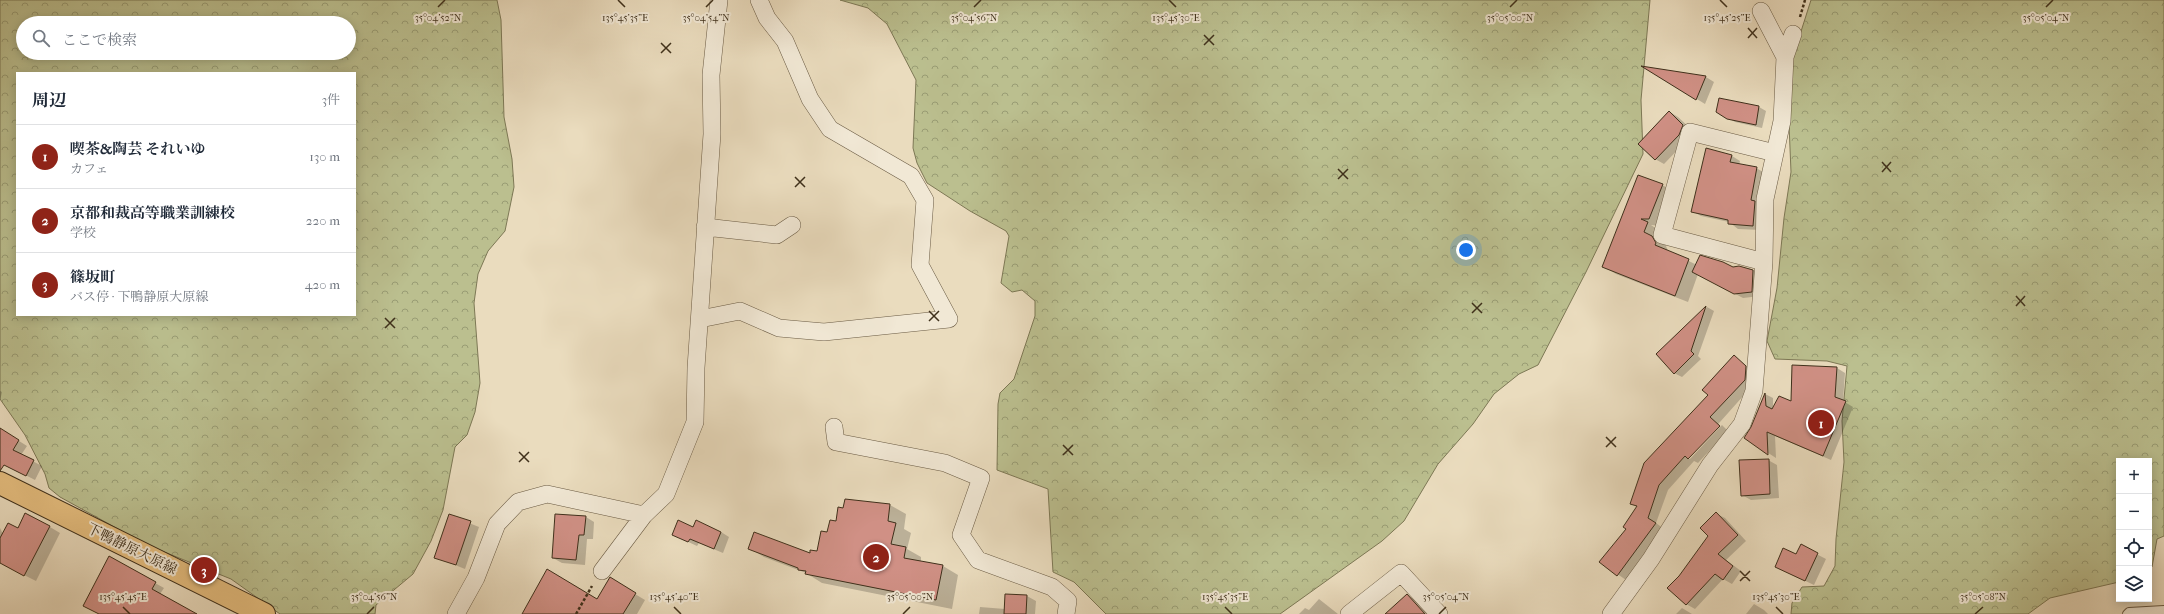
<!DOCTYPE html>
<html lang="ja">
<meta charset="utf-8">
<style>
:root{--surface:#fff;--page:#f6f6f7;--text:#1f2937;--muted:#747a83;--line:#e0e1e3;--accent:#8f2418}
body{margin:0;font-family:"IM FELL French Canon","Noto Serif JP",serif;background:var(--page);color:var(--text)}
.controls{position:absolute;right:12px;bottom:12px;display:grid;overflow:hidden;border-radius:0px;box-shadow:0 2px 10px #0003}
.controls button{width:36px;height:36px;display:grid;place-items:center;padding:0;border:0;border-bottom:1px solid var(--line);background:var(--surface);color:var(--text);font:20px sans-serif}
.you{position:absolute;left:1466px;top:250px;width:14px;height:14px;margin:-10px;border:3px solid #fff;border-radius:50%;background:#1a73e8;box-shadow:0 0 0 6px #1a73e833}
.badge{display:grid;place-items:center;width:26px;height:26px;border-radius:50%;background:var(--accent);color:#fff;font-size:13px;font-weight:700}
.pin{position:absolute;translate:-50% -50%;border:2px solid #fff;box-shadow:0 1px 4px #0006}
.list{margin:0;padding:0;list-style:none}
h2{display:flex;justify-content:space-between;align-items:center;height:52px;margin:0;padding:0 16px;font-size:17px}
h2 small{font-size:13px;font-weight:400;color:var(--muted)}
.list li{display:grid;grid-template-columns:26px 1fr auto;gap:12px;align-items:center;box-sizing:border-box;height:64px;padding:0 16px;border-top:1px solid var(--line)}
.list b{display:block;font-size:15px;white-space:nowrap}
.list p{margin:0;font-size:13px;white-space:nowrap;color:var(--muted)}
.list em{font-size:13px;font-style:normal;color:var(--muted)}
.icon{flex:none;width:22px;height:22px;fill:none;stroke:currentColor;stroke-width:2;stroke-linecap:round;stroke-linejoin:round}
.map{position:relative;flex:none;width:2164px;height:614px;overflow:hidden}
.search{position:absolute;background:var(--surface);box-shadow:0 2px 10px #0003;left:16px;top:16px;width:340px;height:44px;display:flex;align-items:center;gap:10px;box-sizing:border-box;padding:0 14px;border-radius:22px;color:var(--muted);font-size:15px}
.panel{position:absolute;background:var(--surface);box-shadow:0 2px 10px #0003;left:16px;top:72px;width:340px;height:244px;border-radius:0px}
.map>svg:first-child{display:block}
.forest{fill:url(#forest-crowns);stroke:#7d7855;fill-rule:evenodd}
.shadow{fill:#0003}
.building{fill:#d09085;stroke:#3f301b}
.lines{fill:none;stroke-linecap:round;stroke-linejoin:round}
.lane-casing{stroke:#6a5b44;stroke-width:10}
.street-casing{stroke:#6a5b44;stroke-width:18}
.primary-casing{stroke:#3f301b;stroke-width:24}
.path{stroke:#3f301b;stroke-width:2.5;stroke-dasharray:3 2;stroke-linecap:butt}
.lane{stroke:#f1e8d5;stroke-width:8}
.street{stroke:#f1e8d5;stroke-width:17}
.primary{stroke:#e5be7f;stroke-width:22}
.ticks{fill:none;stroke:#3f301b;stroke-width:1.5}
.labels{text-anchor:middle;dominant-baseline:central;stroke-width:4;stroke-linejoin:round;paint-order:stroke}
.street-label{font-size:14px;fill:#3f301b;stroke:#f1e8d5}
.ticks-label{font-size:10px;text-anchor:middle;fill:#3f301b;stroke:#f1e8d5;stroke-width:4;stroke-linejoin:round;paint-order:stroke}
</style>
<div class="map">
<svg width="2164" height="614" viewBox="0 0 2164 614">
<defs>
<pattern id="forest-crowns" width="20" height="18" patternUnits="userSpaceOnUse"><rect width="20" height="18" fill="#bbbf8f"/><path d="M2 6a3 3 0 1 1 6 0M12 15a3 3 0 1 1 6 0" fill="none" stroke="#999c74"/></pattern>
</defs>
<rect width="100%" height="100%" fill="#eadcbe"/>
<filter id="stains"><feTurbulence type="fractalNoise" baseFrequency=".005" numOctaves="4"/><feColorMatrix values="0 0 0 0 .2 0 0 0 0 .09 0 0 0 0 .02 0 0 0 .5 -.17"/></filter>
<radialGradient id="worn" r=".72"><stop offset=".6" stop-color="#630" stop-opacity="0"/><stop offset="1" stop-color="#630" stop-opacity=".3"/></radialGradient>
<path class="forest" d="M 0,0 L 497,0 L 501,20 L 504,117 L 512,159 L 514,187 L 505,231 L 488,251 L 478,274 L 474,303 L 480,383 L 475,412 L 467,435 L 455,447 L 443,510 L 431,541 L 413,574 L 376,605 L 375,614 L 280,614 L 231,579 L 147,545 L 60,497 L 49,488 L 45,474 L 25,435 L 0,399 ZM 23,23 L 349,23 L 349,53 L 23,53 ZM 17,73 L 355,73 L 355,315 L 17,315 Z
M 840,0 L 1650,0 L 1641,100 L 1643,154 L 1586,272 L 1538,365 L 1519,374 L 1494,394 L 1473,424 L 1438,464 L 1404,521 L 1382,541 L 1280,614 L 1106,614 L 1074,582 L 1053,572 L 1048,489 L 997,470 L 998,404 L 1000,393 L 1014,379 L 1035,316 L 1035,301 L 1022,290 L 1012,292 L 1001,283 L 1009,236 L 1006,231 L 970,211 L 927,183 L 917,163 L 913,148 L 916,80 L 887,24 L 868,8 Z
M 1811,0 L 2164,0 L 2164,536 L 2157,539 L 2152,567 L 2149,569 L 2149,461 L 2119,461 L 2119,582 L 2050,598 L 2028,614 L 1791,614 L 1792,603 L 1802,587 L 1824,586 L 1835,566 L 1836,539 L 1844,462 L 1842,421 L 1847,366 L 1827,361 L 1775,359 L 1767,341 L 1777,288 L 1784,218 L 1791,172 L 1789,124 L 1790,66 Z"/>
<path class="shadow" d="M 1646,68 L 1706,77 L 1714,82 L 1705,104 Z
M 1720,99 L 1759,107 L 1766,111 L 1762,128 L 1735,122 L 1717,111 Z
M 1670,112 L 1678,117 L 1692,130 L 1687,140 L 1664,164 L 1655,159 Z
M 1732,156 L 1740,161 L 1739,165 L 1756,168 L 1765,173 L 1761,230 L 1738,229 L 1729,222 L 1701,216 L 1692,211 Z
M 1662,185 L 1675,192 L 1662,226 L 1651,225 L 1660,231 L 1668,251 L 1697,265 L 1753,270 L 1762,275 L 1760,296 L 1743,298 L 1698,274 L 1688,302 L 1616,274 L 1603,266 Z
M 1707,307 L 1714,311 L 1698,356 L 1701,359 L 1682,377 L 1674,373 L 1657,354 Z
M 1734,356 L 1754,372 L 1753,385 L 1687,459 L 1690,459 L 1722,425 L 1728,431 L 1698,463 L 1694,461 L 1668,490 L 1656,523 L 1664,529 L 1626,580 L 1600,562 L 1627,529 L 1637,507 L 1631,504 L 1709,395 Z
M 1837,368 L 1845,373 L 1843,401 L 1853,407 L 1831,460 L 1775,436 L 1776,458 L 1745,438 L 1752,428 L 1765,394 L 1773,398 L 1773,409 L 1792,403 Z
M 0,391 L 2,392 L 0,401 Z
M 0,429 L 27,446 L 21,455 L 42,466 L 35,480 L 0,462 Z
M 1768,460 L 1777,465 L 1779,498 L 1751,500 L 1742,495 Z
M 890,505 L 906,514 L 904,529 L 911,533 L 907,549 L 921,557 L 921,562 L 943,566 L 958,575 L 952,609 L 822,583 L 806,573 L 764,557 L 749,548 L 810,554 L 818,552 L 844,509 Z
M 1717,514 L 1725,518 L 1746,541 L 1726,560 L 1741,571 L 1732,584 L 1723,579 L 1695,609 L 1686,604 Z
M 449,515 L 479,527 L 465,569 L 435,557 Z
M 586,517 L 594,522 L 593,539 L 587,539 L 585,565 L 562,563 L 553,558 Z
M 50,527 L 60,533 L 36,581 L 0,563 L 0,528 L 3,534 L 18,529 Z
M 694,528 L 721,532 L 729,537 L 723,553 L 699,543 L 697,546 L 682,539 Z
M 1801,546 L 1826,559 L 1814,585 L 1776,567 L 1797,555 Z
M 110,558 L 164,588 L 160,594 L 195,614 L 100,614 Z
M 610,579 L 645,600 L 637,614 L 523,614 L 597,600 Z
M 1407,595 L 1415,600 L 1428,614 L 1386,614 Z
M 1027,596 L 1036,601 L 1035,614 L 979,614 L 980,607 L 1005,609 Z
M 1319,599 L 1338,614 L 1299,614 L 1305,608 L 1309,610 Z
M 1754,604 L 1764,610 L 1768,614 L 1746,614 Z
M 1682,608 L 1692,614 L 1676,614 Z"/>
<path class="building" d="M 1641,66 L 1706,76 L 1696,100 Z
M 1719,98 L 1759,106 L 1756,125 L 1727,119 L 1716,112 Z
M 1669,111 L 1683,125 L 1679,135 L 1655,160 L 1638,144 Z
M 1706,148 L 1732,155 L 1730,162 L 1757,167 L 1751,200 L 1755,201 L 1753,226 L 1728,224 L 1728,220 L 1691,212 Z
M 1638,175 L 1663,184 L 1649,219 L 1641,219 L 1648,222 L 1644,232 L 1652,236 L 1656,243 L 1655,245 L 1689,259 L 1675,296 L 1602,267 Z
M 1700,255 L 1723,262 L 1733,267 L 1739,266 L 1753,270 L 1752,292 L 1734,294 L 1692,272 Z
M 1706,306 L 1691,351 L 1694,354 L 1674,374 L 1656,354 Z
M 1734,355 L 1746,366 L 1745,380 L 1710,417 L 1720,426 L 1688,459 L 1685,456 L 1659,485 L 1648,518 L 1656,523 L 1617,576 L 1599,562 L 1626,529 L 1623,527 L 1637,506 L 1630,504 L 1644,463 L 1708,395 L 1702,390 Z
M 1792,365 L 1837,367 L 1835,397 L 1846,401 L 1823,456 L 1767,432 L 1768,455 L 1744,438 L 1751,427 L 1765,393 L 1766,406 L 1772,409 L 1779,396 L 1791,401 Z
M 0,428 L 19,440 L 13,450 L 34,460 L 26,476 L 4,465 L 0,471 Z
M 1769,459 L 1770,494 L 1741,496 L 1739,460 Z
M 845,499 L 890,504 L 888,521 L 896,523 L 891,544 L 906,547 L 904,558 L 943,565 L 936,600 L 805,574 L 806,571 L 798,570 L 798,568 L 748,549 L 754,532 L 810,553 L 810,550 L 817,551 L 821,531 L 827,532 L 830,520 L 836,521 L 838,507 L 843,508 Z
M 1716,512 L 1738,535 L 1718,554 L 1733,566 L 1723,580 L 1715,574 L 1686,605 L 1667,588 L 1679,576 L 1708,536 L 1700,528 Z
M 25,513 L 50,526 L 24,576 L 0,563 L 0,538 L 8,523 L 18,528 Z
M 449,514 L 471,521 L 456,565 L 434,558 Z
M 555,514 L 586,516 L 584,535 L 579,535 L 576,560 L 552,558 Z
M 678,520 L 693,527 L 696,520 L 721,532 L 714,549 L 690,539 L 688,542 L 672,535 Z
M 1801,544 L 1818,553 L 1805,581 L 1775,567 L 1783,548 L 1796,554 Z
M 109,556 L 156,582 L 152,589 L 197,614 L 99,614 L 83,606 Z
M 547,569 L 597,599 L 610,577 L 636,593 L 623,614 L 522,614 Z
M 1005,594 L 1027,595 L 1026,614 L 1004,614 Z
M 1407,594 L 1425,614 L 1385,614 Z"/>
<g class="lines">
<g class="lane-casing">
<path id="lane" d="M 2127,614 L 2129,612 L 2164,610"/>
</g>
<g class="street-casing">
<path id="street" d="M 1761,11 L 1785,57
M 705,227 L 777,235 L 792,225
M 1764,262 L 1662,235 L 1690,132 L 1775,153
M 700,319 L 740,311 L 779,328 L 824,332 L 949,319 L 920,265 L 925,200 L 911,176 L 830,129 L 810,99 L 785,41 L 767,18 L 759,0
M 834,427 L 836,442 L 945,463 L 981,478 L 961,535 L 978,560 L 1052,587 L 1068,601 L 1066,614
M 602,571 L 644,515
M 456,614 L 476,578 L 497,524 L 518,502 L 547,494 L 644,515 L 666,494 L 695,422 L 696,368 L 712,134 L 711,75 L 719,0
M 1349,614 L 1401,573 L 1439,614
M 1611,614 L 1651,559 L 1710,465 L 1742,424 L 1754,391 L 1764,262 L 1765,199 L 1782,121 L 1785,57 L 1793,34"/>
</g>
<g class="primary-casing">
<path id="primary" d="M 0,483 L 264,614"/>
</g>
<path class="path" d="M 1800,17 L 1805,0
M 576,614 L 592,586"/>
<use href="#lane" class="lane"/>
<use href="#street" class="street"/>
<use href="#primary" class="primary"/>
</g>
<path class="ticks" d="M 618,0 L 625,7M 1169,0 L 1176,7M 1720,0 L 1727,7M 438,7 L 445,0M 706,7 L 713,0M 974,7 L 981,0M 1510,7 L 1517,0M 2046,7 L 2053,0M 1748,28 L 1757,38M 1204,35 L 1214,45M 1748,38 L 1757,28M 661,43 L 671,53M 1204,45 L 1214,35M 661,53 L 671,43M 1882,162 L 1891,172M 1338,169 L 1348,179M 1882,172 L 1891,162M 795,177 L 805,187M 1338,179 L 1348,169M 795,187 L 805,177M 2016,296 L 2025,306M 1472,303 L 1482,313M 2016,306 L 2025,296M 929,311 L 939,321M 1472,313 L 1482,303M 385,318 L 395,328M 929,321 L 939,311M 385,328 L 395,318M 1606,437 L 1616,447M 1063,445 L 1073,455M 1606,447 L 1616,437M 519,452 L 529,462M 1063,455 L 1073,445M 519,462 L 529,452M 1740,571 L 1750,581M 1740,581 L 1750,571M 123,607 L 130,614M 674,607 L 681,614M 1225,607 L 1232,614M 1776,607 L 1783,614M 367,614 L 374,607M 903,614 L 910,607M 1439,614 L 1446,607M 1975,614 L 1983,607"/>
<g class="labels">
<g class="street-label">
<text transform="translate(132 549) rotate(26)">下鴨静原大原線</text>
</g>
</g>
<g class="ticks-label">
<text x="438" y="21">35°04'52"N</text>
<text x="625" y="21">135°45'35"E</text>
<text x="706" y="21">35°04'54"N</text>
<text x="974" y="21">35°04'56"N</text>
<text x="1176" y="21">135°45'30"E</text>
<text x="1510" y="21">35°05'00"N</text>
<text x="1727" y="21">135°45'25"E</text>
<text x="2046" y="21">35°05'04"N</text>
<text x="123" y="600">135°45'45"E</text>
<text x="374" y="600">35°04'56"N</text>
<text x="910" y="600">35°05'00"N</text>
<text x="1225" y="600">135°45'35"E</text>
<text x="1446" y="600">35°05'04"N</text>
<text x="1983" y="600">35°05'08"N</text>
<text x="674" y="600">135°45'40"E</text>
<text x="1776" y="600">135°45'30"E</text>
</g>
<rect width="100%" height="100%" filter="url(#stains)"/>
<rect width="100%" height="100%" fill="url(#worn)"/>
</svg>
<div class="controls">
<button>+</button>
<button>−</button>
<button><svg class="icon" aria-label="locate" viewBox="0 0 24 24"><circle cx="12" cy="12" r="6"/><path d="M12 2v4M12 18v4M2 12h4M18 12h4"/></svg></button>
<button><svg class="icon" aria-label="layers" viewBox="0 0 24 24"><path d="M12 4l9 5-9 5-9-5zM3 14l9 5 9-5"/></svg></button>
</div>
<div class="you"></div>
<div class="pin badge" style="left:1821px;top:423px">1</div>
<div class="pin badge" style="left:876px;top:557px">2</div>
<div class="pin badge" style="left:204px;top:570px">3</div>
<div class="search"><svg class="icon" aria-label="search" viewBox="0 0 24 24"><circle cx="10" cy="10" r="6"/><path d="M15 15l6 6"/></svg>ここで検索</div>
<section class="panel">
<h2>周辺<small>3件</small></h2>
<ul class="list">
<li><span class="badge">1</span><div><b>喫茶&amp;陶芸 それいゆ</b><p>カフェ</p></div><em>130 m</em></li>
<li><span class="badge">2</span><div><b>京都和裁高等職業訓練校</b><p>学校</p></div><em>220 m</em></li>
<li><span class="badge">3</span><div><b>篠坂町</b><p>バス停 · 下鴨静原大原線</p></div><em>420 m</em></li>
</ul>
</section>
</div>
